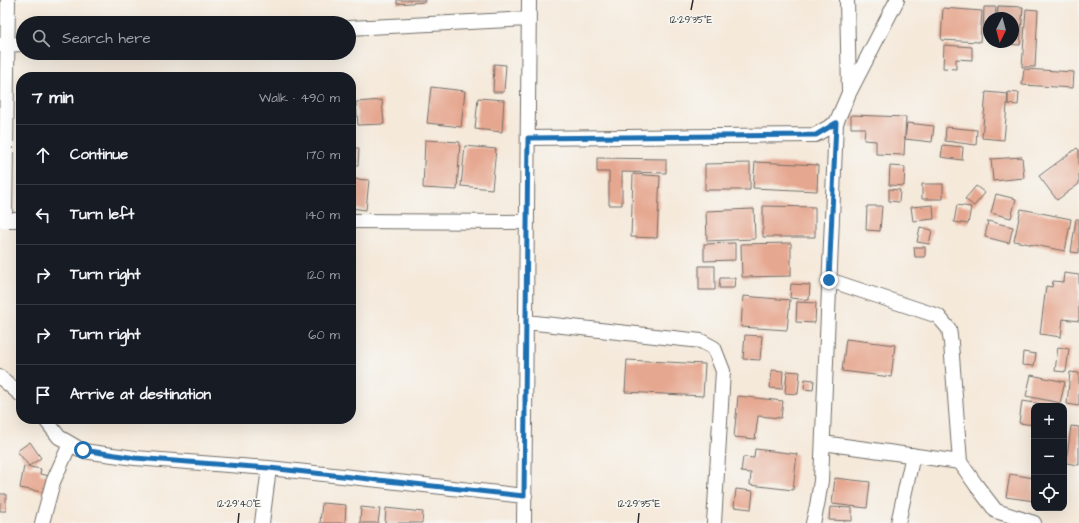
<!DOCTYPE html>
<meta charset="utf-8">
<style>
:root{--surface:#171b24;--page:#242831;--text:#f1f3f6;--muted:#9ea1a6;--line:#363941}
body{margin:0;font-family:"Architects Daughter",sans-serif;background:var(--page);color:var(--text)}
.controls{position:absolute;right:12px;bottom:12px;display:grid;overflow:hidden;border-radius:8px;box-shadow:0 4px 16px #0002}
.controls button{width:36px;height:36px;display:grid;place-items:center;padding:0;border:0;border-bottom:1px solid var(--line);background:var(--surface);color:var(--text);font:20px sans-serif}
.compass{position:absolute;left:983px;top:12px;width:36px;height:36px;border-radius:50%;background:var(--surface);box-shadow:0 4px 16px #0002;rotate:186deg}
.stop{position:absolute;width:12px;height:12px;margin:-9px;border:3px solid #1f6fb2;border-radius:50%;background:#fff}
.stop.end{background:#1f6fb2;border-color:#fff;box-shadow:0 1px 4px #0008}
.list{margin:0;padding:0;list-style:none}
h2{display:flex;justify-content:space-between;align-items:center;height:52px;margin:0;padding:0 16px;font-size:17px}
h2 small{font-size:13px;font-weight:400;color:var(--muted)}
.list li{display:grid;grid-template-columns:26px 1fr auto;gap:12px;align-items:center;box-sizing:border-box;height:60px;padding:0 16px;border-top:1px solid var(--line)}
.list b{display:block;font-size:15px;white-space:nowrap}
.list em{font-size:13px;font-style:normal;color:var(--muted)}
.icon{flex:none;width:22px;height:22px;fill:none;stroke:currentColor;stroke-width:2;stroke-linecap:round;stroke-linejoin:round}
.map{position:relative;flex:none;width:1079px;height:523px;overflow:hidden}
.search{position:absolute;background:var(--surface);box-shadow:0 4px 16px #0002;left:16px;top:16px;width:340px;height:44px;display:flex;align-items:center;gap:10px;box-sizing:border-box;padding:0 14px;border-radius:22px;color:var(--muted);font-size:15px}
.panel{position:absolute;background:var(--surface);box-shadow:0 4px 16px #0002;left:16px;top:72px;width:340px;height:352px;border-radius:16px}
.map>svg:first-child{display:block}
.building{fill:#e6a790}
.lines{fill:none;stroke-linecap:round;stroke-linejoin:round}
.street-casing{stroke:#726e68;stroke-width:16}
.street{stroke:#fff;stroke-width:14}
.route{stroke:#1f6fb2;stroke-width:5}
.ticks{fill:none;stroke:#2b2b2b;stroke-width:1.5}
.ticks-label{font-size:10px;text-anchor:middle;fill:#2b2b2b;stroke:#f6f6f2;stroke-width:3;stroke-linejoin:round;paint-order:stroke}
</style>
<div class="map">
<svg width="1079" height="523" viewBox="0 0 1079 523">
<rect width="100%" height="100%" fill="#f6f6f2"/>
<filter id="ink" filterUnits="userSpaceOnUse"><feTurbulence type="fractalNoise" baseFrequency=".025" numOctaves="2"/><feDisplacementMap in="SourceGraphic" scale="8" xChannelSelector="R" yChannelSelector="G"/><feConvolveMatrix kernelMatrix="1 2 1 2 8 2 1 2 1" color-interpolation-filters="sRGB"/></filter>
<filter id="wash" filterUnits="userSpaceOnUse"><feTurbulence type="fractalNoise" baseFrequency=".012" numOctaves="4" result="noise"/><feDisplacementMap in="SourceGraphic" scale="16" xChannelSelector="R" yChannelSelector="G"/><feGaussianBlur stdDeviation="0.9" result="paint"/><feColorMatrix in="noise" values="0 0 0 0 0 0 0 0 0 0 0 0 0 0 0 0 0 1.4 0 .05"/><feComposite in="paint" operator="in"/></filter>
<g filter="url(#wash)">
<rect width="100%" height="100%" fill="#f5e9da"/>
<g id="blocks">
<path class="building" d="M 397,0 L 425,0 L 425,2 L 397,4 Z
M 998,6 L 1023,7 L 1020,45 L 993,43 L 993,42 L 1013,42 L 1013,18 L 997,18 Z
M 984,7 L 996,7 L 995,18 L 989,18 L 989,36 L 983,35 Z
M 943,8 L 982,11 L 980,42 L 941,40 Z
M 1026,9 L 1038,10 L 1035,67 L 1022,67 Z
M 944,45 L 972,47 L 972,60 L 956,59 L 956,69 L 943,68 Z
M 494,64 L 506,65 L 504,92 L 493,92 Z
M 1024,69 L 1074,72 L 1073,88 L 1022,85 Z
M 431,87 L 465,91 L 461,127 L 427,123 Z
M 986,92 L 1008,94 L 1004,140 L 982,138 Z
M 1008,92 L 1019,93 L 1018,105 L 1008,104 Z
M 478,98 L 504,100 L 502,132 L 475,129 Z
M 382,100 L 384,124 L 358,125 L 356,102 Z
M 851,115 L 906,117 L 904,155 L 876,154 L 876,141 L 864,140 L 865,128 L 851,128 Z
M 907,123 L 934,126 L 932,142 L 905,139 Z
M 946,127 L 977,130 L 976,145 L 945,141 Z
M 425,140 L 460,142 L 457,190 L 423,188 Z
M 943,145 L 963,147 L 962,160 L 941,157 Z
M 465,146 L 496,149 L 492,189 L 461,186 Z
M 351,148 L 359,148 L 358,165 L 351,165 Z
M 1077,148 L 1079,150 L 1079,184 L 1057,200 L 1039,176 Z
M 1022,157 L 1024,178 L 993,181 L 991,159 Z
M 597,158 L 666,159 L 666,173 L 622,172 L 622,205 L 609,205 L 609,172 L 597,172 Z
M 755,162 L 818,165 L 817,191 L 753,188 Z
M 750,163 L 750,190 L 705,190 L 705,164 Z
M 890,166 L 905,167 L 904,186 L 889,185 Z
M 633,174 L 660,176 L 657,238 L 631,237 Z
M 351,179 L 369,180 L 366,210 L 351,208 Z
M 922,184 L 943,184 L 943,199 L 922,199 Z
M 976,186 L 985,193 L 974,206 L 965,199 Z
M 889,189 L 900,190 L 899,202 L 889,201 Z
M 996,194 L 1016,199 L 1011,218 L 991,213 Z
M 933,205 L 934,219 L 913,221 L 911,207 Z
M 957,205 L 971,207 L 968,224 L 954,222 Z
M 763,206 L 815,207 L 815,237 L 763,237 Z
M 867,206 L 882,206 L 880,231 L 866,230 Z
M 754,209 L 755,239 L 707,241 L 706,211 Z
M 1021,209 L 1071,219 L 1065,251 L 1014,241 Z
M 1076,219 L 1079,219 L 1079,253 L 1071,252 Z
M 988,221 L 1013,227 L 1009,243 L 985,237 Z
M 920,227 L 932,230 L 929,244 L 917,242 Z
M 735,243 L 735,260 L 704,261 L 704,244 Z
M 791,243 L 791,276 L 742,277 L 741,244 Z
M 914,247 L 925,247 L 925,257 L 915,257 Z
M 699,266 L 715,266 L 715,290 L 699,290 Z
M 1064,273 L 1079,275 L 1079,321 L 1063,319 L 1061,337 L 1040,334 L 1046,286 L 1052,287 L 1053,281 L 1063,282 Z
M 720,278 L 735,278 L 734,288 L 719,288 Z
M 791,284 L 810,285 L 809,300 L 790,298 Z
M 743,296 L 790,300 L 787,330 L 741,327 Z
M 797,302 L 816,303 L 815,323 L 796,322 Z
M 745,335 L 762,336 L 760,360 L 743,359 Z
M 846,339 L 895,345 L 891,377 L 842,371 Z
M 1058,347 L 1069,349 L 1066,372 L 1055,371 Z
M 1023,352 L 1036,354 L 1034,366 L 1022,365 Z
M 627,360 L 705,364 L 703,396 L 625,392 Z
M 772,370 L 783,371 L 782,389 L 770,388 Z
M 787,371 L 800,372 L 798,394 L 785,393 Z
M 1070,372 L 1079,373 L 1079,406 L 1067,404 Z
M 1031,375 L 1065,382 L 1060,403 L 1026,396 Z
M 805,379 L 814,380 L 813,390 L 804,389 Z
M 738,396 L 783,401 L 781,418 L 758,416 L 755,439 L 734,437 Z
M 1022,401 L 1050,405 L 1050,406 L 1034,406 L 1034,425 L 1019,423 Z
M 1071,426 L 1079,427 L 1079,465 L 1066,463 Z
M 30,442 L 41,458 L 29,466 L 17,451 Z
M 755,449 L 797,454 L 793,490 L 750,485 L 751,473 L 741,472 L 743,457 L 754,458 Z
M 24,466 L 41,469 L 40,474 L 50,476 L 47,493 L 20,488 Z
M 1010,474 L 1034,478 L 1034,501 L 1006,497 Z
M 835,478 L 870,482 L 867,508 L 832,504 Z
M 736,489 L 753,491 L 751,509 L 734,507 Z
M 0,494 L 6,494 L 6,511 L 0,511 Z
M 322,503 L 346,505 L 345,523 L 320,523 Z
M 361,507 L 380,509 L 378,523 L 360,523 Z
M 830,507 L 852,508 L 852,521 L 829,520 Z
M 386,508 L 423,512 L 422,523 L 385,523 Z"/>
</g>
</g>
<g filter="url(#ink)">
<use href="#blocks" fill-opacity="0" stroke="#726e68" stroke-width="1"/>
<g class="lines">
<g class="street-casing">
<path id="street" d="M 847,0 L 849,91
M 349,28 L 529,19
M 0,45 L 23,44
M 528,138 L 815,135 L 836,123 L 849,93 L 897,0
M 0,220 L 21,220
M 5,220 L 8,0
M 351,221 L 527,222
M 829,280 L 938,316 L 949,329 L 951,343 L 960,462
M 526,322 L 701,341 L 714,348 L 723,371 L 714,523
M 0,377 L 21,395
M 45,419 L 59,437 L 83,451 L 135,458 L 269,468 L 525,496
M 823,443 L 960,462 L 976,485 L 996,511 L 1034,523
M 42,523 L 53,482 L 70,444
M 262,523 L 269,468
M 524,523 L 529,0
M 813,523 L 817,506 L 821,481 L 836,123
M 898,523 L 913,455"/>
</g>
<use href="#street" class="street"/>
</g>
</g>
<g class="lines" filter="url(#ink)">
<path class="route" d="M 83,450 L 135,458 L 269,468 L 524,496 L 528,138 L 816,135 L 836,123 L 829,280"/>
</g>
<path class="ticks" d="M 691,10 L 693,0M 238,523 L 239,513M 638,523 L 639,513"/>
<g class="ticks-label">
<text x="691" y="23">12°29'35"E</text>
<text x="239" y="507">12°29'40"E</text>
<text x="639" y="507">12°29'35"E</text>
</g>
</svg>
<div class="controls">
<button>+</button>
<button>−</button>
<button><svg class="icon" aria-label="locate" viewBox="0 0 24 24"><circle cx="12" cy="12" r="6"/><path d="M12 2v4M12 18v4M2 12h4M18 12h4"/></svg></button>
</div>
<svg class="compass" viewBox="-18 -18 36 36"><path d="M0-13l5 13h-10z" fill="#e53935"/><path d="M0 13l5-13h-10z" fill="#9ea1a6"/></svg>
<div class="stop" style="left:83px;top:450px"></div>
<div class="stop end" style="left:829px;top:280px"></div>
<div class="search"><svg class="icon" aria-label="search" viewBox="0 0 24 24"><circle cx="10" cy="10" r="6"/><path d="M15 15l6 6"/></svg>Search here</div>
<section class="panel">
<h2>7 min<small>Walk · 490 m</small></h2>
<ul class="list">
<li><svg class="icon" aria-label="ahead" viewBox="0 0 24 24"><path d="M12 20V5M6 11l6-6 6 6"/></svg><div><b>Continue</b></div><em>170 m</em></li>
<li><svg class="icon" aria-label="left" viewBox="0 0 24 24"><path d="M17 20v-9H6M10 6l-5 5 5 5"/></svg><div><b>Turn left</b></div><em>140 m</em></li>
<li><svg class="icon" aria-label="right" viewBox="0 0 24 24"><path d="M7 20v-9h11M14 6l5 5-5 5"/></svg><div><b>Turn right</b></div><em>120 m</em></li>
<li><svg class="icon" aria-label="right" viewBox="0 0 24 24"><path d="M7 20v-9h11M14 6l5 5-5 5"/></svg><div><b>Turn right</b></div><em>60 m</em></li>
<li><svg class="icon" aria-label="arrive" viewBox="0 0 24 24"><path d="M6 21V4h12l-3 4 3 4H6"/></svg><div><b>Arrive at destination</b></div></li>
</ul>
</section>
</div>
